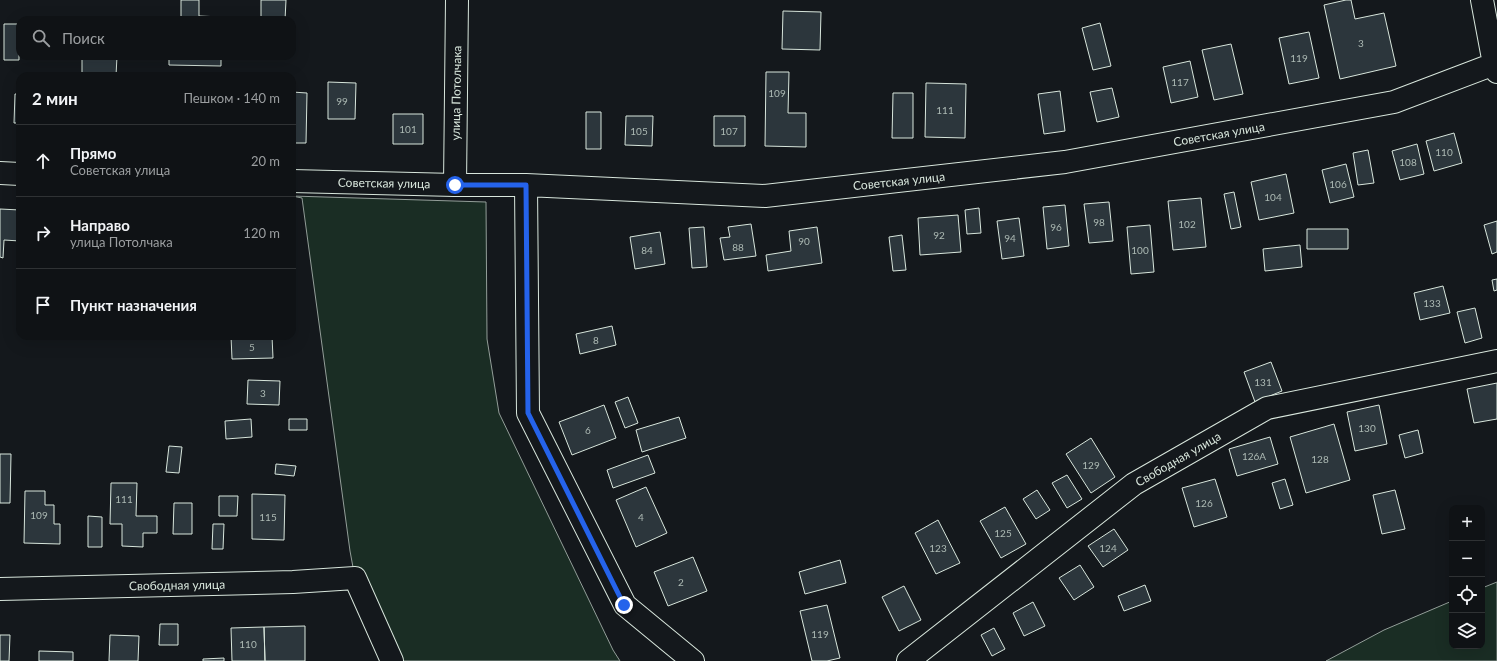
<!DOCTYPE html>
<html lang="ru">
<meta charset="utf-8">
<style>
:root{--surface:#0f1215;--page:#181b1e;--text:#f1f3f6;--muted:#9b9ea0;--line:#2f3234}
body{margin:0;font-family:Lato,sans-serif;background:var(--page);color:var(--text)}
.controls{position:absolute;right:12px;bottom:12px;display:grid;overflow:hidden;border-radius:8px;box-shadow:0 4px 16px #0002}
.controls button{width:36px;height:36px;display:grid;place-items:center;padding:0;border:0;border-bottom:1px solid var(--line);background:var(--surface);color:var(--text);font:20px sans-serif}
.stop{position:absolute;width:12px;height:12px;margin:-9px;border:3px solid #2563eb;border-radius:50%;background:#fff}
.stop.end{background:#2563eb;border-color:#fff;box-shadow:0 1px 4px #0008}
.list{margin:0;padding:0;list-style:none}
h2{display:flex;justify-content:space-between;align-items:center;height:52px;margin:0;padding:0 16px;font-size:17px}
h2 small{font-size:13px;font-weight:400;color:var(--muted)}
.list li{display:grid;grid-template-columns:26px 1fr auto;gap:12px;align-items:center;box-sizing:border-box;height:72px;padding:0 16px;border-top:1px solid var(--line)}
.list b{display:block;font-size:15px;white-space:nowrap}
.list p{margin:0;font-size:13px;white-space:nowrap;color:var(--muted)}
.list em{font-size:13px;font-style:normal;color:var(--muted)}
.icon{flex:none;width:22px;height:22px;fill:none;stroke:currentColor;stroke-width:2;stroke-linecap:round;stroke-linejoin:round}
.map{position:relative;flex:none;width:1497px;height:661px;overflow:hidden}
.search{position:absolute;background:var(--surface);box-shadow:0 4px 16px #0002;left:16px;top:16px;width:280px;height:44px;display:flex;align-items:center;gap:10px;box-sizing:border-box;padding:0 14px;border-radius:12px;color:var(--muted);font-size:15px}
.panel{position:absolute;background:var(--surface);box-shadow:0 4px 16px #0002;left:16px;top:72px;width:280px;height:268px;border-radius:12px}
.map>svg:first-child{display:block}
.green{fill:#1a2d24;stroke:#939e99}
.building{fill:#2c363c;stroke:#d8e6dc}
.lines{fill:none;stroke-linecap:round;stroke-linejoin:round}
.street-casing{stroke:#d8e6dc;stroke-width:24}
.secondary-casing{stroke:#d8e6dc;stroke-width:24}
.street{stroke:#14181c;stroke-width:22}
.secondary{stroke:#14181c;stroke-width:22}
.route{stroke:#2563eb;stroke-width:5}
.labels{text-anchor:middle;dominant-baseline:central;stroke-width:3;stroke-linejoin:round;paint-order:stroke}
.number-label{font-size:10px;fill:#adbab4}
.street-label{font-size:12px;fill:#d8e6dc;stroke:#14181c}
</style>
<div class="map">
<svg width="1497" height="661" viewBox="0 0 1497 661">
<rect width="100%" height="100%" fill="#14181c"/>
<path class="green" d="M 292,196 L 486,202 L 487,339 L 499,413 L 613,650 L 620,661 L 392,661 L 355,578 L 350,551 L 302,198 Z
M 1497,582 L 1497,661 L 1326,661 L 1384,630 L 1452,601 L 1452,646 L 1482,646 L 1482,588 Z"/>
<path class="building" d="M 181,0 L 199,0 L 199,16 L 222,17 L 222,20 L 181,20 Z
M 261,0 L 286,0 L 285,20 L 261,19 Z
M 1346,0 L 1351,0 L 1355,19 L 1384,13 L 1396,66 L 1340,79 L 1324,5 Z
M 783,11 L 821,12 L 820,50 L 782,49 Z
M 1100,23 L 1111,66 L 1093,70 L 1082,28 Z
M 4,24 L 19,24 L 19,60 L 4,60 Z
M 1309,32 L 1319,78 L 1289,84 L 1279,38 Z
M 1231,44 L 1243,94 L 1214,100 L 1202,50 Z
M 82,56 L 117,56 L 116,76 L 82,76 Z
M 169,56 L 221,56 L 221,66 L 169,65 Z
M 1190,61 L 1198,97 L 1171,103 L 1163,67 Z
M 766,72 L 789,72 L 788,113 L 806,113 L 806,147 L 765,146 Z
M 328,82 L 356,83 L 355,119 L 328,119 Z
M 926,83 L 966,84 L 965,138 L 925,137 Z
M 1112,88 L 1119,117 L 1097,122 L 1090,92 Z
M 1060,91 L 1065,131 L 1044,134 L 1038,94 Z
M 292,92 L 307,93 L 306,143 L 292,143 Z
M 893,93 L 913,93 L 913,138 L 892,138 Z
M 15,94 L 20,94 L 20,123 L 14,123 Z
M 586,112 L 601,112 L 601,149 L 586,149 Z
M 393,114 L 423,114 L 423,144 L 393,144 Z
M 626,116 L 653,116 L 652,146 L 625,145 Z
M 714,116 L 745,116 L 745,146 L 714,146 Z
M 1454,133 L 1462,163 L 1434,171 L 1426,141 Z
M 1417,144 L 1424,174 L 1400,180 L 1392,151 Z
M 1368,150 L 1374,183 L 1358,185 L 1353,153 Z
M 1346,164 L 1354,197 L 1330,203 L 1322,170 Z
M 1286,174 L 1294,213 L 1259,220 L 1251,182 Z
M 1234,192 L 1241,227 L 1231,229 L 1224,194 Z
M 1201,198 L 1206,247 L 1173,250 L 1168,201 Z
M 1109,202 L 1113,241 L 1089,243 L 1084,204 Z
M 1065,205 L 1069,246 L 1047,249 L 1043,207 Z
M 979,208 L 981,233 L 967,234 L 965,210 Z
M 0,209 L 20,210 L 20,241 L 4,240 L 3,258 L 0,257 Z
M 958,215 L 961,252 L 920,255 L 918,218 Z
M 1019,218 L 1024,256 L 1002,259 L 997,221 Z
M 1497,221 L 1497,252 L 1492,254 L 1484,225 Z
M 751,224 L 756,256 L 724,260 L 720,238 L 730,237 L 728,227 Z
M 1150,225 L 1154,272 L 1131,274 L 1127,227 Z
M 704,227 L 707,267 L 692,268 L 689,228 Z
M 817,227 L 822,263 L 768,271 L 766,255 L 791,251 L 789,231 Z
M 1307,229 L 1348,229 L 1348,249 L 1307,249 Z
M 660,232 L 665,264 L 635,269 L 630,237 Z
M 902,235 L 906,270 L 893,271 L 889,237 Z
M 1300,245 L 1302,267 L 1265,271 L 1263,249 Z
M 1497,279 L 1497,290 L 1494,291 L 1492,280 Z
M 1443,286 L 1450,313 L 1420,320 L 1414,293 Z
M 1475,308 L 1482,338 L 1465,343 L 1457,312 Z
M 612,326 L 616,345 L 580,354 L 576,334 Z
M 231,336 L 272,336 L 273,358 L 232,359 Z
M 1271,362 L 1282,391 L 1255,402 L 1244,372 Z
M 248,380 L 280,381 L 279,405 L 247,404 Z
M 1497,383 L 1497,419 L 1474,423 L 1467,389 Z
M 628,397 L 638,423 L 625,428 L 615,402 Z
M 604,405 L 616,438 L 572,455 L 559,422 Z
M 1379,405 L 1387,444 L 1355,451 L 1347,412 Z
M 679,417 L 686,438 L 642,452 L 636,430 Z
M 251,419 L 252,437 L 226,439 L 225,421 Z
M 289,419 L 307,419 L 307,430 L 289,430 Z
M 1334,424 L 1350,480 L 1306,493 L 1290,437 Z
M 1418,430 L 1423,453 L 1405,458 L 1399,435 Z
M 1270,437 L 1278,464 L 1237,476 L 1229,449 Z
M 1091,438 L 1115,477 L 1091,493 L 1066,454 Z
M 169,446 L 182,447 L 179,473 L 166,472 Z
M 0,454 L 11,454 L 10,503 L 0,503 Z
M 648,455 L 655,473 L 613,488 L 607,470 Z
M 276,464 L 296,466 L 294,476 L 275,474 Z
M 1067,475 L 1082,499 L 1067,508 L 1052,483 Z
M 1215,479 L 1227,517 L 1194,527 L 1182,488 Z
M 1285,479 L 1293,505 L 1280,509 L 1272,483 Z
M 111,483 L 137,483 L 136,516 L 157,516 L 157,533 L 143,533 L 143,547 L 122,546 L 122,524 L 110,524 Z
M 646,487 L 667,533 L 636,547 L 616,500 Z
M 1037,490 L 1050,510 L 1036,519 L 1023,499 Z
M 1395,490 L 1405,529 L 1382,534 L 1373,495 Z
M 25,491 L 45,491 L 45,505 L 54,505 L 54,524 L 60,524 L 60,544 L 24,543 Z
M 252,494 L 285,495 L 284,540 L 252,539 Z
M 219,496 L 238,496 L 237,516 L 219,516 Z
M 174,503 L 192,503 L 192,534 L 173,534 Z
M 1005,507 L 1026,544 L 1001,558 L 980,521 Z
M 88,516 L 102,517 L 102,547 L 88,547 Z
M 938,520 L 960,563 L 936,574 L 915,533 Z
M 213,524 L 224,524 L 223,549 L 212,549 Z
M 1114,529 L 1128,550 L 1103,567 L 1088,546 Z
M 693,557 L 707,591 L 668,606 L 654,572 Z
M 840,560 L 846,583 L 805,594 L 799,572 Z
M 1080,565 L 1094,587 L 1074,600 L 1059,578 Z
M 1145,585 L 1151,601 L 1124,611 L 1118,596 Z
M 904,586 L 921,620 L 899,631 L 882,597 Z
M 1033,602 L 1045,626 L 1024,636 L 1013,613 Z
M 827,605 L 840,658 L 827,661 L 812,661 L 800,611 Z
M 160,624 L 178,624 L 178,645 L 159,645 Z
M 305,626 L 305,661 L 265,661 L 264,627 Z
M 264,627 L 265,661 L 232,661 L 231,628 Z
M 994,628 L 1005,649 L 992,656 L 981,635 Z
M 0,635 L 10,635 L 9,661 L 0,661 Z
M 110,635 L 139,636 L 138,661 L 109,661 Z
M 39,651 L 73,652 L 73,661 L 39,661 Z
M 224,658 L 224,661 L 203,661 L 203,659 Z"/>
<g class="lines">
<g class="street-casing">
<path id="street" d="M 1482,0 L 1494,64 L 1497,72
M 455,185 L 526,185 L 765,196 L 1065,162 L 1394,102 L 1494,64
M 526,185 L 528,413 L 625,605 L 693,661
M 0,589 L 293,582 L 355,578 L 392,661
M 908,661 L 1134,484 L 1267,408 L 1497,361"/>
</g>
<g class="secondary-casing">
<path id="secondary" d="M 0,173 L 20,174
M 292,181 L 455,185 L 457,0"/>
</g>
<use href="#street" class="street"/>
<use href="#secondary" class="secondary"/>
</g>
<g class="lines">
<path class="route" d="M 455,185 L 526,185 L 528,413 L 624,605"/>
</g>
<g class="labels">
<g class="number-label">
<text x="1361" y="43">3</text>
<text x="1299" y="58">119</text>
<text x="1180" y="82">117</text>
<text x="777" y="93">109</text>
<text x="342" y="101">99</text>
<text x="945" y="110">111</text>
<text x="408" y="129">101</text>
<text x="639" y="131">105</text>
<text x="729" y="131">107</text>
<text x="1444" y="152">110</text>
<text x="1408" y="162">108</text>
<text x="1338" y="184">106</text>
<text x="1273" y="197">104</text>
<text x="1099" y="222">98</text>
<text x="1187" y="224">102</text>
<text x="1056" y="227">96</text>
<text x="939" y="235">92</text>
<text x="1010" y="238">94</text>
<text x="804" y="241">90</text>
<text x="738" y="247">88</text>
<text x="647" y="250">84</text>
<text x="1140" y="250">100</text>
<text x="1432" y="303">133</text>
<text x="596" y="340">8</text>
<text x="252" y="347">5</text>
<text x="1263" y="382">131</text>
<text x="263" y="393">3</text>
<text x="1367" y="428">130</text>
<text x="588" y="430">6</text>
<text x="1254" y="456">126А</text>
<text x="1320" y="459">128</text>
<text x="1091" y="465">129</text>
<text x="124" y="499">111</text>
<text x="1204" y="503">126</text>
<text x="39" y="515">109</text>
<text x="268" y="517">115</text>
<text x="641" y="517">4</text>
<text x="1003" y="533">125</text>
<text x="938" y="548">123</text>
<text x="1108" y="548">124</text>
<text x="681" y="582">2</text>
<text x="820" y="634">119</text>
<text x="248" y="644">110</text>
</g>
<g class="street-label">
<text transform="translate(456 93) rotate(-89)">улица Потолчака</text>
<text transform="translate(1219 134) rotate(-10)">Советская улица</text>
<text transform="translate(899 181) rotate(-6)">Советская улица</text>
<text transform="translate(384 183) rotate(1)">Советская улица</text>
<text transform="translate(1178 459) rotate(-30)">Свободная улица</text>
<text transform="translate(177 585) rotate(-1)">Свободная улица</text>
</g>
</g>
</svg>
<div class="controls">
<button>+</button>
<button>−</button>
<button><svg class="icon" aria-label="locate" viewBox="0 0 24 24"><circle cx="12" cy="12" r="6"/><path d="M12 2v4M12 18v4M2 12h4M18 12h4"/></svg></button>
<button><svg class="icon" aria-label="layers" viewBox="0 0 24 24"><path d="M12 4l9 5-9 5-9-5zM3 14l9 5 9-5"/></svg></button>
</div>
<div class="stop" style="left:455px;top:185px"></div>
<div class="stop end" style="left:624px;top:605px"></div>
<div class="search"><svg class="icon" aria-label="search" viewBox="0 0 24 24"><circle cx="10" cy="10" r="6"/><path d="M15 15l6 6"/></svg>Поиск</div>
<section class="panel">
<h2>2 мин<small>Пешком · 140 m</small></h2>
<ul class="list">
<li><svg class="icon" aria-label="ahead" viewBox="0 0 24 24"><path d="M12 20V5M6 11l6-6 6 6"/></svg><div><b>Прямо</b><p>Советская улица</p></div><em>20 m</em></li>
<li><svg class="icon" aria-label="right" viewBox="0 0 24 24"><path d="M7 20v-9h11M14 6l5 5-5 5"/></svg><div><b>Направо</b><p>улица Потолчака</p></div><em>120 m</em></li>
<li><svg class="icon" aria-label="arrive" viewBox="0 0 24 24"><path d="M6 21V4h12l-3 4 3 4H6"/></svg><div><b>Пункт назначения</b></div></li>
</ul>
</section>
</div>
